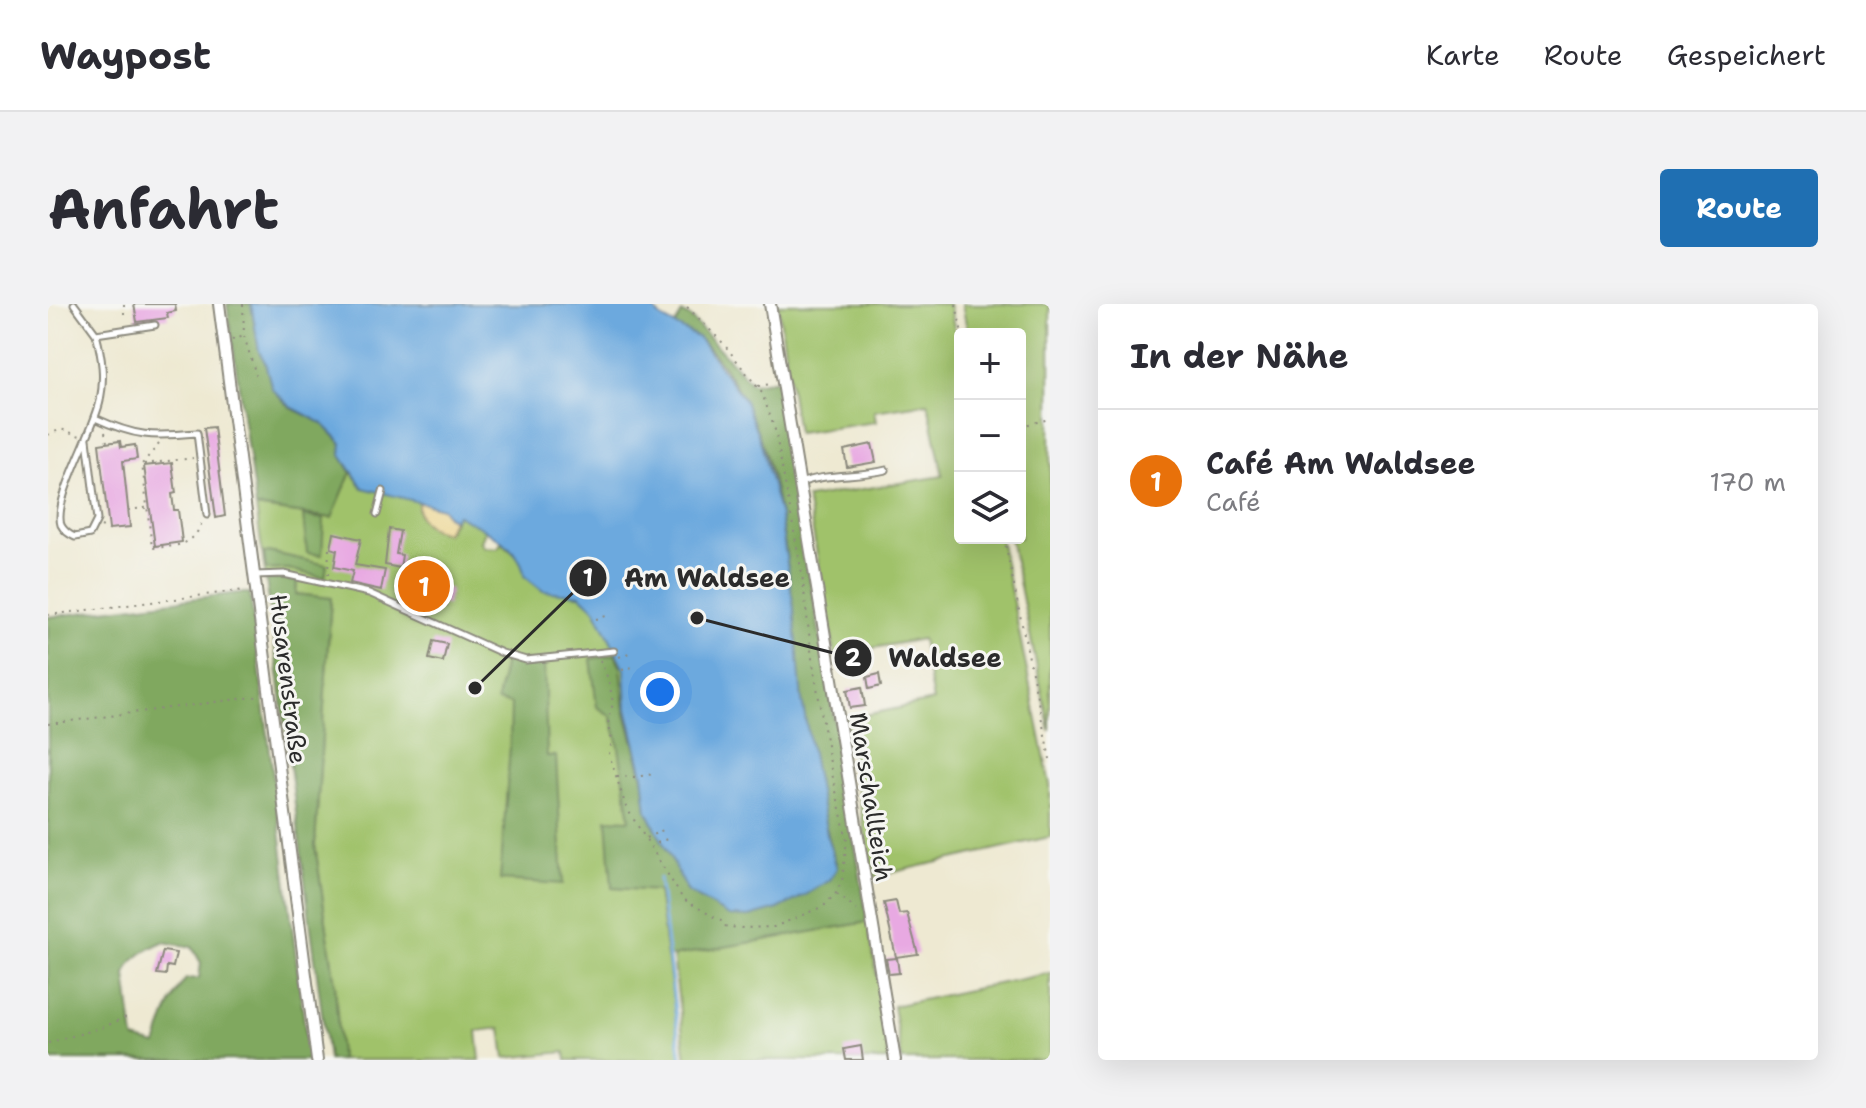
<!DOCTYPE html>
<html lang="de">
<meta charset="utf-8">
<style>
:root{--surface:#fff;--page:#f2f2f3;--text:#2b2b33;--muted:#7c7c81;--line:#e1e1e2;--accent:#1f6fb2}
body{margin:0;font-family:"Shantell Sans",sans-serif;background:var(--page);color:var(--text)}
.controls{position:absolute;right:24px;top:24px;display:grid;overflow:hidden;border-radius:8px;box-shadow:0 8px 32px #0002}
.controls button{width:72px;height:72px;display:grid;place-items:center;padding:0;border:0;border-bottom:2px solid var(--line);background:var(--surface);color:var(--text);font:40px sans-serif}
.you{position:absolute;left:612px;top:388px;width:28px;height:28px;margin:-20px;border:6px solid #fff;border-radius:50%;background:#1a73e8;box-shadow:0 0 0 12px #1a73e833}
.badge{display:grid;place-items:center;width:52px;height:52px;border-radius:50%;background:var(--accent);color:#fff;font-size:26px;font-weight:700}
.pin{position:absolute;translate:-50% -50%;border:4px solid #fff;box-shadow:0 2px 8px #0006}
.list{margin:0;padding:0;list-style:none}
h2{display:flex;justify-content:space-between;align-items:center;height:104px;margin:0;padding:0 32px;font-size:34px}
h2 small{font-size:26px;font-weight:400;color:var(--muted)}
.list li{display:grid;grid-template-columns:52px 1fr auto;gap:24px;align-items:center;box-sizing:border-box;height:144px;padding:0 32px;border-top:2px solid var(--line)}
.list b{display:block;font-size:30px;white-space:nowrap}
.list p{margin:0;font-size:26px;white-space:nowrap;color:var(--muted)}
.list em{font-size:26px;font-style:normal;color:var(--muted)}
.icon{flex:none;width:44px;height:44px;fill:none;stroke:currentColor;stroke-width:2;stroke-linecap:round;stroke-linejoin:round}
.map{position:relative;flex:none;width:1002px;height:756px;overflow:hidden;border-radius:8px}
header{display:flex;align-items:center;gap:48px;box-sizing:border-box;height:112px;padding:0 40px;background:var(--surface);border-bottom:2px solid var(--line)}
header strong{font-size:38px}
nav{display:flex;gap:44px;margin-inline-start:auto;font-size:28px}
.intro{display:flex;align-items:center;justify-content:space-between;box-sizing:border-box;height:192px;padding:0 48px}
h1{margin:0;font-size:56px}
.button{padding:20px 36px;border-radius:8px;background:var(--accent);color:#fff;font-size:28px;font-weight:700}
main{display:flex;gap:48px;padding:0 48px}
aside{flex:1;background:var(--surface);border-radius:8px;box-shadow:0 8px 32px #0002}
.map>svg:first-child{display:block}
.green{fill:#a0c26b;stroke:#66764b;stroke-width:2}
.forest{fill:#80a85f;stroke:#566a45;stroke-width:2;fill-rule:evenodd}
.sand{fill:#eeda9e;stroke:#8c8264;stroke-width:2}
.water{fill:#6ca9de;stroke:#4c6a84;stroke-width:2}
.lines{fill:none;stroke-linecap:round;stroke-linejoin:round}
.stream{stroke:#6ca9de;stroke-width:3}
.building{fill:#e8a9e2}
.service-casing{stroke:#8c8a7e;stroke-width:9}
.minor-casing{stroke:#8c8a7e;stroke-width:14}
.path{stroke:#8c8a7e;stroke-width:2;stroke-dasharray:2 6;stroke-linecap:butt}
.service{stroke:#fff;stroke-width:5}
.minor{stroke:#fff;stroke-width:10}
.labels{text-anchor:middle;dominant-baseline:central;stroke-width:6;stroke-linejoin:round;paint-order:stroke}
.street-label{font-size:24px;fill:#2b2b2b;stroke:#f6f6f2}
.leader{fill:none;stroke:#2b2b2b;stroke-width:3}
.callout-dot{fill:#2b2b2b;stroke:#f6f6f2;stroke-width:3}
.mark-label{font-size:24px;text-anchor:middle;font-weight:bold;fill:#fff}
.callout-label{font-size:26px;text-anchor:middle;font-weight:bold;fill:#2b2b2b;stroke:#f6f6f2;stroke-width:6;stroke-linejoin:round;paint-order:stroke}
</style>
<header>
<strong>Waypost</strong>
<nav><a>Karte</a><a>Route</a><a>Gespeichert</a></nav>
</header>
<div class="intro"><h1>Anfahrt</h1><a class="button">Route</a></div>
<main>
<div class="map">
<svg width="1002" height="756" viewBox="0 0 1002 756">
<rect width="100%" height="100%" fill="#f6f6f2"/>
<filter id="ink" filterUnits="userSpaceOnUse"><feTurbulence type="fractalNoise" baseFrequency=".0125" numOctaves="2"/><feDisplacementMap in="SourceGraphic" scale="16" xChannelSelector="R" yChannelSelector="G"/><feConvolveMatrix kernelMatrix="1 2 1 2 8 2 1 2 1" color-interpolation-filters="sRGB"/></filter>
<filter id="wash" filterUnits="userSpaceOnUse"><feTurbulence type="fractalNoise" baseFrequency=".006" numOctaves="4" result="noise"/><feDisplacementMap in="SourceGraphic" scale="32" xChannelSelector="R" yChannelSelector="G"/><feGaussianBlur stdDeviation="1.8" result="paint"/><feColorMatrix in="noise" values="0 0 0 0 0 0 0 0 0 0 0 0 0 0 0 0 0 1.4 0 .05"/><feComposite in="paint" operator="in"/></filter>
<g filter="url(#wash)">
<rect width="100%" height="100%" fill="#eee9d2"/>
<path class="green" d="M 730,0 L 901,0 L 912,49 L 912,234 L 952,234 L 1002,481 L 1002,533 L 824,573 L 798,415 L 885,397 L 874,335 L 787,351 L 759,194 L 895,172 L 880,99 L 826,107 L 828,118 L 749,129 Z
M 914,0 L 1002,0 L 1002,427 L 962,234 L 972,234 L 972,30 L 920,30 Z
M 303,168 L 315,184 L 371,196 C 366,217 382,228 401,226 L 409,210 L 437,226 L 433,238 L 436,243 L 450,244 L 453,238 L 470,252 L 476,263 L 523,290 L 532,291 L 540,297 L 547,305 L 577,365 L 579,404 L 598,493 L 633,756 L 518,756 L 517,748 L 457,754 L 453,724 L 429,727 L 432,756 L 292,756 L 287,680 L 267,541 L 283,295 L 248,290 L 249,278 L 235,275 L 218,276 L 208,203 L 283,214 Z
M 820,618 L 843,756 L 638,756 L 625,651 Z
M 1002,669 L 1002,756 L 854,756 L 845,702 Z"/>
<path class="forest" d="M 179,0 L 203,0 L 211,47 L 217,58 L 224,85 L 243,104 L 274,119 L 294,140 L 293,151 L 303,168 L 284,214 L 208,203 Z
M 634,9 L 641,12 L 704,80 L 729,76 L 820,618 L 619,653 L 610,587 L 564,584 L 559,515 L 582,516 L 570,437 L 563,412 L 549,403 L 543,355 L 567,350 L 573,363 L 577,405 L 596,477 L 599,507 L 641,588 L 730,605 L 782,576 L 789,563 C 773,510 762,453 754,397 C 738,278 743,129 653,36 C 646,30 635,26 626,22 Z
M 255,212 L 276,215 L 274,251 L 259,249 Z
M 221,248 L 279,261 L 277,274 L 240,265 L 218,266 L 216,249 Z
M 235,275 L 249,277 L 248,290 L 283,294 L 267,541 L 287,680 L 292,756 L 280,756 L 218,276 Z
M 190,289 L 202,289 L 261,756 L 0,756 L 0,313 ZM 115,638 L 144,643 L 153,659 L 151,674 L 138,675 C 124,690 114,721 108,741 L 86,735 L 78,671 C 82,654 99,645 115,638 Z
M 457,355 L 496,360 L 499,452 L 508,452 L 515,580 L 452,576 L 462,442 L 463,400 L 449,397 Z"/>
<path class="sand" d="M 371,196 L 394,204 L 399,212 L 405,215 L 398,229 C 380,225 366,216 371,196 Z"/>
<path class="water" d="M 203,0 L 602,0 L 613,14 L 651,34 L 697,97 L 712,136 L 732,212 L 746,305 L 754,397 L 780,535 L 789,564 L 782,576 L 756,592 L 730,605 L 701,613 L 681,612 L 640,588 L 599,507 L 595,471 L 579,404 L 577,365 L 547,305 L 532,291 L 495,287 L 476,272 C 475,242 433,224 409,211 L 405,215 L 399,212 L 394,204 L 315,184 L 293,151 L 294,139 L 274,119 L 243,103 L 224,85 L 217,58 L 211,47 Z"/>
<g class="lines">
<path class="stream" d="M 611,574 L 633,756"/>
</g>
<g id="blocks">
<path class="building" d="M 86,0 L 127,0 L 128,7 L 119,9 L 120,14 L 89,18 Z
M 166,123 L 177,212 L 168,214 L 156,124 Z
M 72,137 L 73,143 L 87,141 L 89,155 L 75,157 L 82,223 L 61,225 L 51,140 Z
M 824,140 L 828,158 L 799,163 L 796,146 Z
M 124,159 L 128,189 L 124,190 L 126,206 L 130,206 L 134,238 L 107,242 L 96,162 Z
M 341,225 L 352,227 L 348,250 L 354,251 L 352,264 L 337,261 Z
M 286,229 L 313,235 L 307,261 L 337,266 L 333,286 L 302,279 L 305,267 L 286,263 L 289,246 L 283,244 Z
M 365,269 L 378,272 L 376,279 L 403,285 L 399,301 L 360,292 Z
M 385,337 L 399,340 L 395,358 L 381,355 Z
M 831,370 L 833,382 L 821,385 L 819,373 Z
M 814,383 L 817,402 L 802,404 L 799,386 Z
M 848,597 L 851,610 L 859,609 L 870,650 L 848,653 L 836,599 Z
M 115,647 L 128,649 L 125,663 L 119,662 L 118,671 L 109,670 Z
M 849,654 L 851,669 L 841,670 L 838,655 Z
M 813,742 L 815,756 L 798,756 L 796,745 Z"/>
</g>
</g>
<g filter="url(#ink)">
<use href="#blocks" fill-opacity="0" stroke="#8c8a7e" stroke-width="2"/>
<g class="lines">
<g class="service-casing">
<path id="service" d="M 26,0 L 48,30 L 107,21
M 47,114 C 88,133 104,133 149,129 L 159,211
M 39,135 L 49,216 L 42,230 L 27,233 C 20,230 16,227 13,221 C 5,195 46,127 52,97 C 57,73 54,53 48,30
M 752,179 C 780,169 809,173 838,166
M 329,210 L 335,187
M 207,271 L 236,270 L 321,289 L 454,349 L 478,356 L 566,347"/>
</g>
<g class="minor-casing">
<path id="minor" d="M 171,0 L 269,756
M 722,0 L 847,756"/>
</g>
<path class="path" d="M 76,0 L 76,16
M 195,0 L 196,32 L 208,71
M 908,0 L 914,30
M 184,36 L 196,32
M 710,82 L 723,80
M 972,122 L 1002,115
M 57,128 L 59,138
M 0,131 L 13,125 L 32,132
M 111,140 L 94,160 L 104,244 C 128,242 145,243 154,218
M 96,160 L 145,154
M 80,206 L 103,203
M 53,222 L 66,229
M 956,234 L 1002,455
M 280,271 L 281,244
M 373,306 L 376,295
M 0,311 L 197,286
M 548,315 L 558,312
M 571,353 L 581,349
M 552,356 L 561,377 L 565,399 L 560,416 L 564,437 L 561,450 L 578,503 L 635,595 L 673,617 L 676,622 L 690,624 L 726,623 L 776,602 L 788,589 L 794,577 L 799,536 L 783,465 L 764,354 L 754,270 L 727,126 L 714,89 L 675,39 L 636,0
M 574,366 L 588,362
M 0,420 L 213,392
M 569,472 L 586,473 L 606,470
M 598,534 L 615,526
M 609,539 L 619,535
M 789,590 L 812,608
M 0,739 L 56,723 L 82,711"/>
<use href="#service" class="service"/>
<use href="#minor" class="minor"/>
</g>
</g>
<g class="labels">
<g class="street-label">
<text transform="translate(240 375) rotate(83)">Husarenstraße</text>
<text transform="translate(823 493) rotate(81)">Marschallteich</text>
</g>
</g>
<path class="leader" d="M427 384L540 274M649 314L805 354"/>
<g class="callout-dot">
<circle cx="427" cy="384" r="8"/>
<circle cx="649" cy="314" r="8"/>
<circle cx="540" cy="274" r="20"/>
<circle cx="805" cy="354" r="20"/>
</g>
<g class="mark-label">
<text x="540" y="282">1</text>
<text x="805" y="362">2</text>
</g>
<g class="callout-label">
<text x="659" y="283">Am Waldsee</text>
<text x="897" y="363">Waldsee</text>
</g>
</svg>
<div class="controls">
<button>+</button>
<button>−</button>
<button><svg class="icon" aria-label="layers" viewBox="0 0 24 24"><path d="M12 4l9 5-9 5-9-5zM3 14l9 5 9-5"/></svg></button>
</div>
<div class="you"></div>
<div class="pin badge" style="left:376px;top:282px;background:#e8710a">1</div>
</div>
<aside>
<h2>In der Nähe<small></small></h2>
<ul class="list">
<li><span class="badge" style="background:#e8710a">1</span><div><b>Café Am Waldsee</b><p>Café</p></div><em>170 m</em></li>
</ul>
</aside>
</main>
